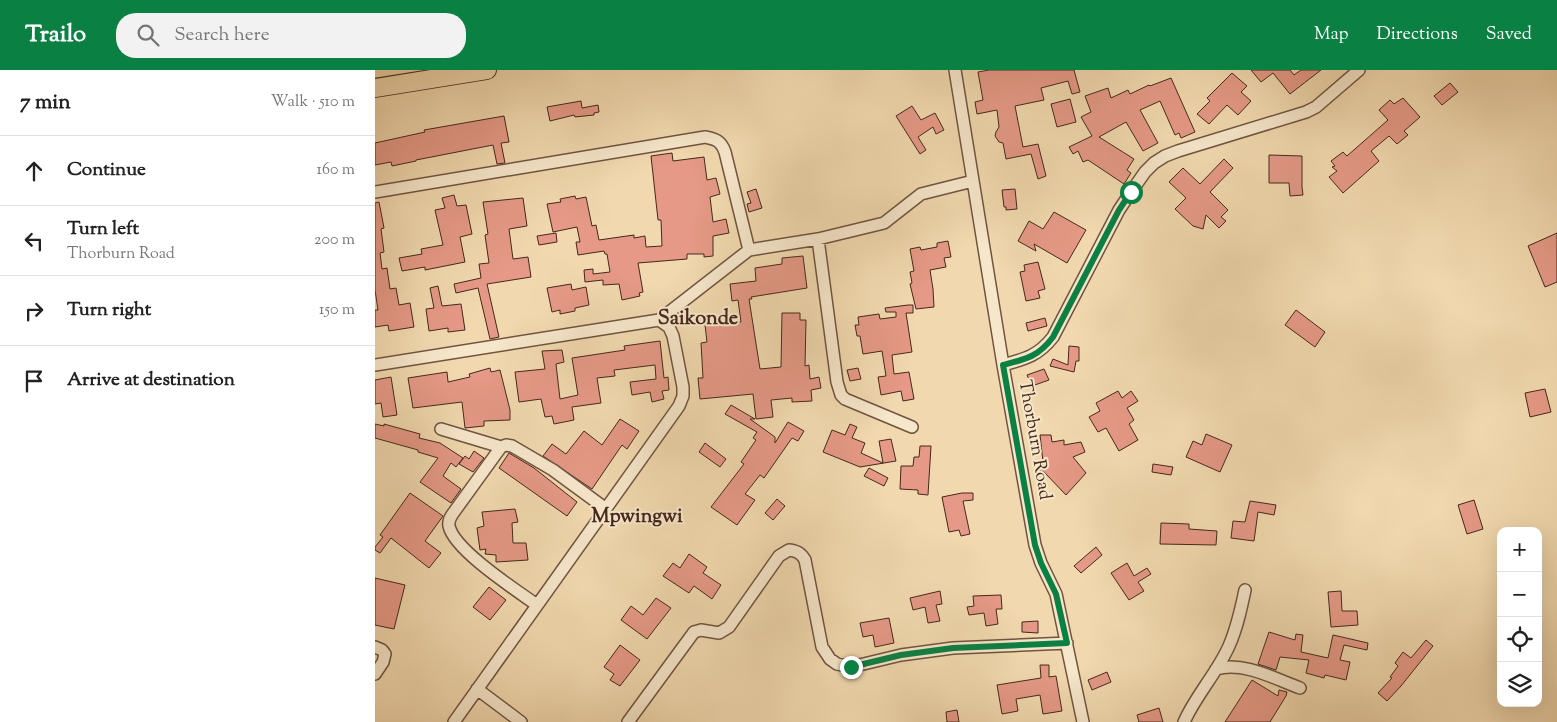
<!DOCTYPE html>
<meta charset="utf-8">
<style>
:root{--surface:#fff;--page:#f2f2f2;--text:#222;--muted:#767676;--line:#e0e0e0;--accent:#0b8043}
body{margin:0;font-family:"Sorts Mill Goudy",serif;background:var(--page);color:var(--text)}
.controls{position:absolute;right:15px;bottom:15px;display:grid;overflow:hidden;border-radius:10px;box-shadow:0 5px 20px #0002}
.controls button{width:45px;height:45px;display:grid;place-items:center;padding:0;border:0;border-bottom:1px solid var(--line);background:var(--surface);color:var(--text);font:25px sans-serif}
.stop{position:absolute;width:15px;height:15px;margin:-11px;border:4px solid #0b8043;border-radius:50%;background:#fff}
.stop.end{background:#0b8043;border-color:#fff;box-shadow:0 1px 5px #0008}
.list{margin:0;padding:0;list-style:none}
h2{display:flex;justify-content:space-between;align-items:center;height:65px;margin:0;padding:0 20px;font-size:21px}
h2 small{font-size:16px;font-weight:400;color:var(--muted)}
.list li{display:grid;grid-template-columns:32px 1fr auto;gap:15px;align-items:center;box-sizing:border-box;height:70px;padding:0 20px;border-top:1px solid var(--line)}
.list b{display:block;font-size:19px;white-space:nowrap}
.list p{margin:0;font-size:16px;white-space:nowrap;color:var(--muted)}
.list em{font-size:16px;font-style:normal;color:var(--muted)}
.icon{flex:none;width:28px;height:28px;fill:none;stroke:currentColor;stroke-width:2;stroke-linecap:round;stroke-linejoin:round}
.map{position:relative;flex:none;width:1182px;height:652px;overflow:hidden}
header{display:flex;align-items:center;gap:30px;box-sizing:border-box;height:70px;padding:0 25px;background:var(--accent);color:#fff}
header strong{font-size:24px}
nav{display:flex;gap:28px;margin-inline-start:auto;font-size:18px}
.search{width:350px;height:45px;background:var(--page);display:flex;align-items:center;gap:12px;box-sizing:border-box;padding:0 18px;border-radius:20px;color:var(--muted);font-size:19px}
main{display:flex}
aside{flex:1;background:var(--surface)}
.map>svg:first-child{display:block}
.building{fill:#e59986;stroke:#45281d}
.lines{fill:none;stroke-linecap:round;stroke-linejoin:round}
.minor-casing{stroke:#705441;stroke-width:14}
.highway-casing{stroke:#45281d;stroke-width:20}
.minor{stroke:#f6e6ca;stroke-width:11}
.highway{stroke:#f1d8ae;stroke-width:18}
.route{stroke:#0b8043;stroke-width:6}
.labels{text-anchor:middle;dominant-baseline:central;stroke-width:4;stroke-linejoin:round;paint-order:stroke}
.street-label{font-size:18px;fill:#45281d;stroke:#f6e6ca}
.quarter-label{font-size:20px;font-weight:bold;fill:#45281d;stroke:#f6e6ca}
</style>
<header>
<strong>Trailo</strong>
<div class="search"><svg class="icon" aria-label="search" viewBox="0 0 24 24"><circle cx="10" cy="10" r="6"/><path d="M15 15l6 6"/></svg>Search here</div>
<nav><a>Map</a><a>Directions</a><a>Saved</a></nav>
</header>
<main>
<aside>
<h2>7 min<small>Walk · 510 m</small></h2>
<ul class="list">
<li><svg class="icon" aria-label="ahead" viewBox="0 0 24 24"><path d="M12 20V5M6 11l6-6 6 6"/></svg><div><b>Continue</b></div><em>160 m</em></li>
<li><svg class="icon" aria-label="left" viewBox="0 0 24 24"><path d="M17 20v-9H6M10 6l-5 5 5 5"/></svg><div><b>Turn left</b><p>Thorburn Road</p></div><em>200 m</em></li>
<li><svg class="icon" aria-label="right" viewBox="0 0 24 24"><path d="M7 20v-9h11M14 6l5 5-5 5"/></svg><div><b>Turn right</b></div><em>150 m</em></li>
<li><svg class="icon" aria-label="arrive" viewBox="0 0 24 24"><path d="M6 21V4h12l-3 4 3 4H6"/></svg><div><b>Arrive at destination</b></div></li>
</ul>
</aside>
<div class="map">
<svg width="1182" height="652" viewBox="0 0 1182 652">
<rect width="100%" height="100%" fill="#f1d8ae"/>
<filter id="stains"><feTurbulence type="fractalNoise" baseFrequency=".004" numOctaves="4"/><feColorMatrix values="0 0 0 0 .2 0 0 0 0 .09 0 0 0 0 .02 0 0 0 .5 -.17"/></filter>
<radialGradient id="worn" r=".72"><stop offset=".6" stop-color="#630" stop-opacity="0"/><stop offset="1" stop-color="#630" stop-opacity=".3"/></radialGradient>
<path class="building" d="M 614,0 L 699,0 L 705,22 L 697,24 L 693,11 L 666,18 L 669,30 L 640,36 L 648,77 L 663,74 L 671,106 L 663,109 L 656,84 L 631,89 L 628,73 L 624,72 L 620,66 L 621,62 L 624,57 L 622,40 L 602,44 L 600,32 L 608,30 L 603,2 Z
M 876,0 L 915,0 L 919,5 L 926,0 L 946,0 L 915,24 L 898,3 L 886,12 Z
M 857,3 L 872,16 L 866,22 L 876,31 L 863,45 L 852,35 L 834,54 L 822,44 L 835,31 L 832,28 Z
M 796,8 L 820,62 L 806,68 L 804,63 L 800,65 L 785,31 L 765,40 L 783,73 L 768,81 L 751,52 L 724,67 L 759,89 L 752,100 L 756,103 L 749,114 L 713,90 L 708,92 L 703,81 L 698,84 L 694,77 L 717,66 L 706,47 L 716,42 L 710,26 L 733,18 L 736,28 L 753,20 L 755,24 L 774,15 L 775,16 Z
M 1075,13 L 1083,22 L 1067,35 L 1059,26 Z
M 1028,28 L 1045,47 L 1029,61 L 1033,65 L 1022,74 L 1014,66 L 996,81 L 1004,91 L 968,123 L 954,107 L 962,101 L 957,97 L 960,96 L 956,91 L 968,82 L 972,86 L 1013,50 L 1004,40 L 1015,30 L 1019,34 Z
M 695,29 L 701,52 L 682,57 L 676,34 Z
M 206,31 L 207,38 L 223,35 L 224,42 L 219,43 L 219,45 L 200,47 L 199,45 L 175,51 L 172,37 Z
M 537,36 L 546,50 L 560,43 L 569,60 L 561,64 L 558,57 L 543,67 L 551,80 L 545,84 L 521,46 Z
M 129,46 L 134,72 L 126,73 L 130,93 L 122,94 L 118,75 L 41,90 L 41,91 L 17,96 L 16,92 L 0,95 L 0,73 L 50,62 L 49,60 Z
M 297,83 L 298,91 L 329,87 L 332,110 L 341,108 L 345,124 L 335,127 L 338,152 L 351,149 L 354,163 L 338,166 L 338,186 L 329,187 L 329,184 L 312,184 L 312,189 L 263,193 L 268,222 L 264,223 L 265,226 L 247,230 L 244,214 L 228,215 L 228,210 L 210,212 L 209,200 L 218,199 L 218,204 L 235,202 L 232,184 L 230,184 L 229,181 L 203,185 L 201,172 L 205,172 L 202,157 L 178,162 L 172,134 L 186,132 L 185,129 L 200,126 L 201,129 L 211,127 L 217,156 L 221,155 L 224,170 L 259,165 L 259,168 L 270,166 L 271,177 L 287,176 L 286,150 L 283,150 L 276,86 Z
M 894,85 L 927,86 L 927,117 L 928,125 L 915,126 L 914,113 L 894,113 Z
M 849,89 L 858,98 L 835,122 L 853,140 L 846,147 L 851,151 L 844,158 L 831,145 L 828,159 L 818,156 L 800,139 L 811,128 L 794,112 L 808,98 L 825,114 Z
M 381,119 L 387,138 L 374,142 L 372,134 L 376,133 L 372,122 Z
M 640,119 L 642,139 L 631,140 L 631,137 L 629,137 L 627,120 Z
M 79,125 L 82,136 L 91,135 L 97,164 L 85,167 L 90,192 L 50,200 L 50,197 L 27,201 L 24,188 L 47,184 L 46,179 L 68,175 L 60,140 L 70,138 L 67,128 Z
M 148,128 L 152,156 L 134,159 L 138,189 L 153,187 L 156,207 L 112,214 L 124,267 L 115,269 L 103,218 L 81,223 L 79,214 L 106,208 L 104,194 L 114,193 L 110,165 L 113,164 L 108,132 Z
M 4,132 L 9,158 L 6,159 L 9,182 L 5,183 L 7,199 L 12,198 L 15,219 L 21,218 L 24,235 L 35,233 L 39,257 L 14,261 L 13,255 L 0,257 L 0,240 L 3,240 L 0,220 L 0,133 Z
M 679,142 L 711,160 L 692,193 L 659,174 L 661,181 L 643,171 L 654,151 L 668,159 Z
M 181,163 L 182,172 L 164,175 L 162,166 Z
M 1182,163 L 1182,212 L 1170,217 L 1153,176 Z
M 573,171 L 576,187 L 569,188 L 571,197 L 555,200 L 558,219 L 559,237 L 541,239 L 535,214 L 537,213 L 535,202 L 539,201 L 535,179 L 545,177 L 546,180 L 562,177 L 562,173 Z
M 428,186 L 432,218 L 376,227 L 377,229 L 374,229 L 385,299 L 406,297 L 407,243 L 425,243 L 425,250 L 431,250 L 430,296 L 434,295 L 435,309 L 444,307 L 446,318 L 436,320 L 437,331 L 417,332 L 417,328 L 396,330 L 398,347 L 381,349 L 378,324 L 325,329 L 323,308 L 328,308 L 326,273 L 332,272 L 330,255 L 366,252 L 363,230 L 357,231 L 355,214 L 381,211 L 380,198 L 407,194 L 407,188 Z
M 663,192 L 670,219 L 663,221 L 665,228 L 651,231 L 645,202 L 650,201 L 649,195 Z
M 196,214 L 197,220 L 211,217 L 214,235 L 200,238 L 200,241 L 185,244 L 185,240 L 177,242 L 172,218 Z
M 63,216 L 67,236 L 86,234 L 90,260 L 73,262 L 73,258 L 54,261 L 51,239 L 59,238 L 55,218 Z
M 533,235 L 538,235 L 538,243 L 531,243 L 537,282 L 517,285 L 519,304 L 534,302 L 539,329 L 528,331 L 526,321 L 506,325 L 503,307 L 511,306 L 507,281 L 488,284 L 485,266 L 482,266 L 480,255 L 484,255 L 483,247 L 504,244 L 505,249 L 521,247 L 521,242 L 511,242 L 510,238 Z
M 921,240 L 950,262 L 940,277 L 910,255 Z
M 670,248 L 672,256 L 653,261 L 651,253 Z
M 285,271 L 289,308 L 293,307 L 294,320 L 287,321 L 289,329 L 277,332 L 275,322 L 257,325 L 255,312 L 281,309 L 280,295 L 239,300 L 240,306 L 222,308 L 226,333 L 197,337 L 199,350 L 179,354 L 177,346 L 170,347 L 166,329 L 144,332 L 140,302 L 170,299 L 167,281 L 187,280 L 189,292 L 181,294 L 185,329 L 203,325 L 197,288 L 250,280 L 249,276 Z
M 694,276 L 704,277 L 704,291 L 701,291 L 699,302 L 675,296 L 678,289 L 693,295 Z
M 115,298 L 116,302 L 125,300 L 135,340 L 135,350 L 109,351 L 109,356 L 90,358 L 87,332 L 38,338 L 33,308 L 72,302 L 73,312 L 95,307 L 94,304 Z
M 483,298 L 486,309 L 475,311 L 472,300 Z
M 669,299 L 674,310 L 657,316 L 652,305 Z
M 16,307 L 22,345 L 8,347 L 6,333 L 0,334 L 0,310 Z
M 1170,319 L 1176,342 L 1155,347 L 1150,323 Z
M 743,321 L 747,328 L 756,321 L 763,331 L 752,338 L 759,350 L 754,354 L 763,370 L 744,381 L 731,358 L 723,362 L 714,347 L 725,341 L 721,333 Z
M 356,335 L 380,349 L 375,349 L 400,367 L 400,373 L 413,352 L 429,361 L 423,371 L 417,368 L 389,408 L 385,405 L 370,424 L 380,430 L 362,455 L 336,437 L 369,394 L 366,392 L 381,370 L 378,368 L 382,362 L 350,344 Z
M 245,349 L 264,361 L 252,379 L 247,375 L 217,419 L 168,386 L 177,374 L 191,384 L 209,361 L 227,375 Z
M 0,354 L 9,356 L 9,354 L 45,364 L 44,368 L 65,373 L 88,388 L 81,397 L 76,393 L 68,406 L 86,419 L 76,433 L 45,412 L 63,388 L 43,382 L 43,380 L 0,368 Z
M 475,354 L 482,357 L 477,368 L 490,373 L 486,383 L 508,393 L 504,371 L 516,369 L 521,391 L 485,397 L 448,382 L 457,360 L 470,365 Z
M 831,364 L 857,375 L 845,402 L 811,387 L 818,371 L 827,375 Z
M 665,365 L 676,365 L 677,372 L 689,370 L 689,375 L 706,372 L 710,382 L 698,387 L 711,403 L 691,425 L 669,402 L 664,401 L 664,394 L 668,392 Z
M 330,373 L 351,389 L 345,397 L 324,382 Z
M 545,376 L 556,376 L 553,425 L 543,424 L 543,420 L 525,419 L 526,396 L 538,396 L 539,387 L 544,387 Z
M 99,381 L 109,388 L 98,402 L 84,394 L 90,386 L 94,389 Z
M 134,383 L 159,398 L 202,432 L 192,446 L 124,398 Z
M 778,394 L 798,397 L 796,405 L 777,402 Z
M 494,398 L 513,408 L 509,416 L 489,406 Z
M 35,423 L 68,446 L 50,471 L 66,483 L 54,498 L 16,468 L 5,483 L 0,480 L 0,477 L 8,467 L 5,465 Z
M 587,423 L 598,423 L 598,430 L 588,431 L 595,464 L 586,466 L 584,460 L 574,462 L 567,427 Z
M 402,429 L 410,436 L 398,450 L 390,443 Z
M 1099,430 L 1108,459 L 1092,464 L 1083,435 Z
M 875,431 L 901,435 L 899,445 L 883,442 L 879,471 L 856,468 L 858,451 L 870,452 Z
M 140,439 L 143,452 L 137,453 L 138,473 L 151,473 L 153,490 L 121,492 L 121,485 L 110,484 L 111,479 L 105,480 L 102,458 L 109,456 L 107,442 Z
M 786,453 L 814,454 L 814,459 L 842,461 L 841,475 L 785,474 Z
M 721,477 L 727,485 L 706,503 L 699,496 Z
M 314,484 L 332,497 L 328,503 L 346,515 L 337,529 L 319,516 L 314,523 L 288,506 L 298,493 L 305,498 Z
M 752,493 L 759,506 L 772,498 L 776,504 L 763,512 L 769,521 L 754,530 L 736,503 Z
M 0,508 L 30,515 L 19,559 L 0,555 Z
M 114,517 L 131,530 L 115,550 L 98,537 Z
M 565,521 L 567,534 L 561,535 L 565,551 L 553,553 L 550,537 L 538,540 L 535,528 Z
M 966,521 L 967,541 L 982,541 L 983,555 L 956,557 L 953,522 Z
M 626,525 L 627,539 L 621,539 L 623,554 L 611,556 L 609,543 L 594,545 L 592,537 L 599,536 L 598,526 Z
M 281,528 L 296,538 L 272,569 L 246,550 L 256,536 L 268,545 Z
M 514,548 L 519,573 L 500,577 L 498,565 L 488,567 L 485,553 Z
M 663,551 L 663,563 L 647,562 L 647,552 Z
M 894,562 L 920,570 L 921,564 L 928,565 L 926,582 L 953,588 L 958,565 L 993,573 L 992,580 L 969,575 L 965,590 L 975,592 L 971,610 L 950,605 L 949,608 L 931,603 L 934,590 L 905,587 L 901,600 L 883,594 Z
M 1051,570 L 1058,576 L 1026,616 L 1012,631 L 1003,623 L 1017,608 L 1015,607 L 1023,596 L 1020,593 L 1028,582 L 1036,588 Z
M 245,575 L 265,590 L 245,616 L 235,610 L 239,604 L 229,597 Z
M 665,595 L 674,595 L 674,607 L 681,606 L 687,641 L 668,644 L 665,625 L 641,629 L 643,641 L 627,644 L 622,615 L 666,608 Z
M 732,602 L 736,612 L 717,620 L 713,610 Z
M 877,610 L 903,626 L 904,620 L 912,622 L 911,626 L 895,652 L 850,652 Z
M 784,638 L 788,652 L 764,652 L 762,645 Z
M 582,640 L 584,652 L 572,652 L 571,642 Z"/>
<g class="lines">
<g class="minor-casing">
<path id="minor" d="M 580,0 L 628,295 L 660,475 L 666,493 L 681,524 L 708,652
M 0,122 L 330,67 C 341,69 346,71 350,82 L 374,180
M 443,169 L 462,312 L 466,325 L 470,329 L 537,357
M 0,295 L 284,250 L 374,180 L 443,169 L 509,153 L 546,124 L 598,111
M 628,295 C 650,289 663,286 678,267 L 744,140 L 756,122 L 770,102 L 779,93 L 790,86 L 803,81 L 931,42 L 941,37 L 984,0
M 66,359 L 126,377 L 131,375 L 137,376 L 178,400 L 231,439
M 126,377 L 79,442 C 76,446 73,450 74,456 C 79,480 141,520 162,535
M 0,577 L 7,580 L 10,584 L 8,592 L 0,604
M 841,599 C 869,591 900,609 925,618
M 102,619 L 146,652
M 79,652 L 304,336 L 308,326 L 308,317 L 298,266 L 294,257 L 284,250
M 253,652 L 319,562 L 326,560 L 344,563 L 354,557 L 404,486 L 414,480 C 422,481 426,483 430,490 L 447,577 L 455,589 L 462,594 L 476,597 L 526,585 L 578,578 L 692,573
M 809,652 C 821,625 842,603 854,576 C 862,558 866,539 870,520"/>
</g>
<g class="highway-casing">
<path id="highway" d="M 0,18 L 112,0"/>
</g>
<use href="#minor" class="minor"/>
<use href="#highway" class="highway"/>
</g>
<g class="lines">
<path class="route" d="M 476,597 L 526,585 L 578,578 L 692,573 L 681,524 L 666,493 L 660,475 L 628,295 C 651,289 663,287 678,267 L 744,140 L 756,122"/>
</g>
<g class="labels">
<g class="street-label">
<text transform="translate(659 370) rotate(80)">Thorburn Road</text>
</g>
<g class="quarter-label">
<text x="323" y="249">Saikonde</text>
<text x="262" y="447">Mpwingwi</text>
</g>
</g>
<rect width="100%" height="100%" filter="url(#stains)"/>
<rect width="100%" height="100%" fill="url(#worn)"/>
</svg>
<div class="controls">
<button>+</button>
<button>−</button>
<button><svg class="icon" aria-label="locate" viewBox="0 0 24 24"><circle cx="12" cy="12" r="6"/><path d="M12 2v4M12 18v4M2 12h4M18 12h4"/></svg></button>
<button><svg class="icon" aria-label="layers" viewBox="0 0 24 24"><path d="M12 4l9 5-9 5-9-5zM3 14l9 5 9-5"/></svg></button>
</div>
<div class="stop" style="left:756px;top:122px"></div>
<div class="stop end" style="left:476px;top:597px"></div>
</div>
</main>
